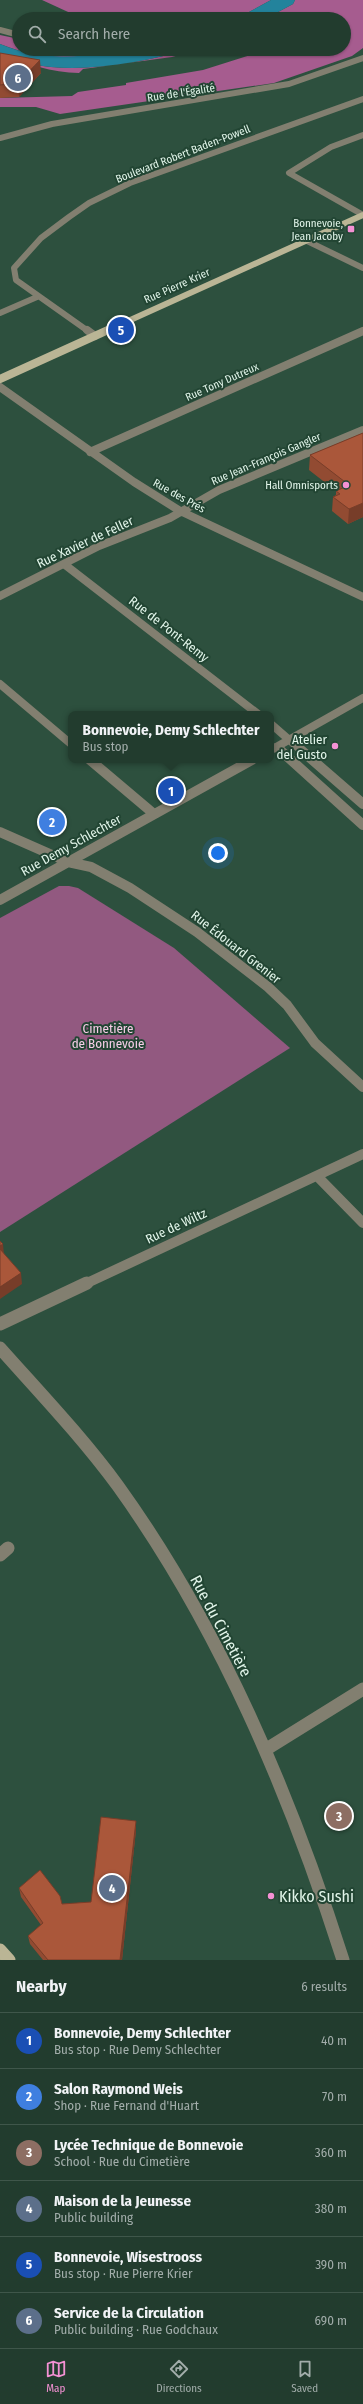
<!DOCTYPE html>
<meta charset="utf-8">
<style>
:root{--surface:#223c2e;--page:#2e473a;--text:#f1f3f6;--muted:#a2adaa;--line:#3f564a;--accent:#f491d4}
body{margin:0;font-family:"Fira Sans Condensed",sans-serif;background:var(--page);color:var(--text)}
.you{position:absolute;left:218px;top:853px;width:14px;height:14px;margin:-10px;border:3px solid #fff;border-radius:50%;background:#1a73e8;box-shadow:0 0 0 6px #1a73e833}
.badge{display:grid;place-items:center;width:26px;height:26px;border-radius:50%;background:var(--accent);color:#fff;font-size:13px;font-weight:700}
.pin{position:absolute;translate:-50% -50%;border:2px solid #fff;box-shadow:0 1px 4px #0006}
.popup{position:absolute;left:68px;top:711px;width:206px;height:52px;box-sizing:border-box;display:grid;place-content:center;border-radius:8px;background:var(--surface);filter:drop-shadow(0 1px 3px #0005);font-size:13px;white-space:nowrap;color:var(--muted)}
.popup b{font-size:15px;color:var(--text)}
.popup::after{content:'';position:absolute;left:50%;top:100%;margin-left:-8px;border:8px solid transparent;border-top-color:var(--surface)}
.list{margin:0;padding:0;list-style:none}
h2{display:flex;justify-content:space-between;align-items:center;height:52px;margin:0;padding:0 16px;font-size:17px}
h2 small{font-size:13px;font-weight:400;color:var(--muted)}
.list li{display:grid;grid-template-columns:26px 1fr auto;gap:12px;align-items:center;box-sizing:border-box;height:56px;padding:0 16px;border-top:1px solid var(--line)}
.list b{display:block;font-size:15px;white-space:nowrap}
.list p{margin:0;font-size:13px;white-space:nowrap;color:var(--muted)}
.list em{font-size:13px;font-style:normal;color:var(--muted)}
.icon{flex:none;width:22px;height:22px;fill:none;stroke:currentColor;stroke-width:2;stroke-linecap:round;stroke-linejoin:round}
.map{position:relative;flex:none;width:363px;height:1960px;overflow:hidden}
.search{position:absolute;background:var(--surface);box-shadow:0 1px 3px #0004;left:12px;right:12px;top:12px;height:44px;display:flex;align-items:center;gap:10px;box-sizing:border-box;padding:0 14px;border-radius:22px;color:var(--muted);font-size:15px}
.sheet{height:388px;background:var(--surface)}
nav{display:flex;justify-content:space-around;align-items:center;box-sizing:border-box;height:56px;border-top:1px solid var(--line);background:var(--surface);font-size:11px;color:var(--muted)}
nav a{display:grid;justify-items:center;gap:2px}
nav .on{color:var(--accent)}
.map>svg:first-child{display:block}
.green{fill:#925980}
.forest{fill:#a65c8f}
.water{fill:#23839c}
.lines{fill:none;stroke-linecap:round;stroke-linejoin:round}
.minor-far3{stroke:#827f70;stroke-width:6}
.minor-far2{stroke:#827f70;stroke-width:8}
.minor-far1{stroke:#827f70;stroke-width:10}
.minor{stroke:#827f70;stroke-width:13}
.major-far2{stroke:#bab595;stroke-width:6}
.major-far1{stroke:#bab595;stroke-width:8}
.major{stroke:#bab595;stroke-width:13}
.wall{fill:#924b32}
.shaded-wall{fill:#773d29}
.building{fill:#aa573a;stroke:#773d29}
.poi-dot{fill:#f491d4;stroke:#224533;stroke-width:1.5}
.labels{text-anchor:middle;dominant-baseline:central;stroke-width:4;stroke-linejoin:round;paint-order:stroke}
.far-street-label{font-size:11px;fill:#e2f5ea;stroke:#224533}
.far-poi-label{font-size:11px;fill:#e2f5ea;stroke:#224533;text-anchor:end}
.street-label{font-size:13px;fill:#e2f5ea;stroke:#224533}
.poi-label{font-size:13px;fill:#e2f5ea;stroke:#224533;text-anchor:end}
.park-label{font-size:13px;fill:#f6cce7;stroke:#224533}
.near-street-label{font-size:16px;fill:#e2f5ea;stroke:#224533}
.near-poi-label{font-size:16px;fill:#e2f5ea;stroke:#224533;text-anchor:start}
</style>
<div class="map">
<svg width="363" height="1960" viewBox="0 0 363 1960">
<rect width="100%" height="100%" fill="#2d503e"/>
<path class="green" d="M 59,886 L 69,886 L 78,888 L 174,948 L 290,1048 L 0,1232 L 0,918 Z"/>
<path class="forest" d="M 42,0 L 271,0 L 236,19 L 78,19 L 79,17 Z
M 295,0 L 363,0 L 363,48 L 352,56 L 274,83 L 60,114 L 36,107 L 0,107 L 0,98 L 72,96 L 78,92 L 126,85 L 126,83 L 203,70 L 269,49 L 344,49 L 344,19 L 265,19 L 293,4 Z
M 0,35 L 19,39 L 19,49 L 147,49 C 99,59 46,63 0,44 Z
M 191,49 L 201,49 L 172,57 L 83,69 L 79,73 C 52,73 26,63 0,55 C 17,59 34,66 51,67 C 96,71 147,61 191,49 Z"/>
<path class="water" d="M 271,0 L 295,0 L 293,4 L 265,19 L 236,19 Z
M 0,44 C 53,66 94,53 148,49 C 162,48 177,49 191,49 C 147,61 96,71 51,67 C 34,66 17,59 0,55 Z"/>
<g class="lines">
<path class="minor-far3" d="M 0,30 L 19,35
M 363,135 L 331,147 L 289,173 L 363,215
M 0,138 L 52,124 L 289,84 L 363,58
M 305,240 L 363,268
M 0,313 L 37,297
M 88,331 L 16,280 L 14,268 L 41,238 L 69,217 L 89,203 L 130,183 L 363,99"/>
<path class="minor-far2" d="M 87,330 L 95,336
M 0,387 L 134,482 L 180,511 L 363,597
M 90,452 L 363,331
M 64,564 L 258,714
M 0,596 L 99,546 L 170,518 L 219,490 L 363,430
M 0,684 L 71,744
M 271,724 L 302,751
M 276,747 L 281,751
M 271,750 L 363,698"/>
<path class="minor-far1" d="M 280,750 L 363,825
M 301,750 L 363,804
M 90,760 L 154,814
M 0,832 L 68,862 L 91,867 L 130,888 L 197,932 L 268,987 L 287,1005 L 315,1043 L 363,1087
M 0,900 L 252,760
M 317,1176 L 363,1223
M 85,1284 L 363,1154"/>
<path class="minor" d="M 0,1324 L 87,1283
M 0,1348 C 40,1393 82,1437 118,1486 C 220,1628 290,1794 343,1960
M 0,1555 L 8,1548
M 265,1750 L 363,1689"/>
<path class="major-far2" d="M 106,331 L 363,215"/>
<path class="major-far1" d="M 0,379 L 108,330"/>
<path class="major" d="M 0,1950 L 9,1960"/>
</g>
<path class="wall" d="M 0,53 L 41,73 L 19,97 L 0,98 Z
M 363,433 L 363,517 L 348,524 L 332,511 L 333,497 L 336,495 L 336,491 L 309,470 L 310,455 Z
M 136,1821 L 136,1830 L 122,1960 L 43,1960 L 30,1944 L 28,1936 L 41,1925 L 21,1897 L 19,1888 L 62,1904 L 91,1902 Z"/>
<path class="shaded-wall" d="M 40,60 L 41,73 L 19,97 L 18,83 Z
M 363,503 L 363,517 L 348,524 L 349,509 Z
M 3,1244 L 4,1255 L 0,1256 L 0,1246 Z
M 21,1273 L 22,1284 L 0,1299 L 0,1287 Z
M 136,1821 L 136,1830 L 122,1960 L 120,1960 Z"/>
<path class="building" d="M 0,53 L 40,60 L 18,83 L 0,85 Z
M 363,433 L 363,503 L 349,509 L 333,497 L 340,494 L 336,491 L 349,485 L 310,455 Z
M 0,1241 L 3,1244 L 0,1246 Z
M 0,1249 L 21,1273 L 0,1287 Z
M 101,1817 L 136,1821 L 120,1960 L 48,1960 L 28,1936 L 43,1923 L 19,1888 L 40,1870 L 60,1896 L 62,1904 L 91,1902 Z"/>
<g class="poi-dot">
<rect x="347" y="225" width="8" height="8" rx="2"/>
<circle cx="346" cy="485" r="4"/>
<circle cx="335" cy="746" r="4"/>
<circle cx="271" cy="1896" r="4"/>
</g>
<g class="labels">
<g class="far-street-label">
<text transform="translate(181 93) rotate(-9)">Rue de l'Égalité</text>
<text transform="translate(183 154) rotate(-21)">Boulevard Robert Baden-Powell</text>
<text transform="translate(177 286) rotate(-24)">Rue Pierre Krier</text>
<text transform="translate(222 382) rotate(-24)">Rue Tony Dutreux</text>
<text transform="translate(266 459) rotate(-23)">Rue Jean-François Gangler</text>
<text transform="translate(179 496) rotate(29)">Rue des Prés</text>
</g>
<g class="far-poi-label">
<text x="343" y="223">Bonnevoie,<tspan x="343" dy="13">Jean Jacoby</tspan></text>
<text x="338" y="485">Hall Omnisports</text>
</g>
<g class="street-label">
<text transform="translate(85 542) rotate(-25)">Rue Xavier de Feller</text>
<text transform="translate(169 629) rotate(38)">Rue de Pont-Remy</text>
<text transform="translate(71 845) rotate(-29)">Rue Demy Schlechter</text>
<text transform="translate(236 947) rotate(38)">Rue Édouard Grenier</text>
<text transform="translate(176 1226) rotate(-25)">Rue de Wiltz</text>
</g>
<g class="poi-label">
<text x="327" y="739">Atelier<tspan x="327" dy="15">del Gusto</tspan></text>
</g>
<g class="park-label">
<text x="108" y="1028">Cimetière<tspan x="108" dy="15">de Bonnevoie</tspan></text>
</g>
<g class="near-street-label">
<text transform="translate(221 1626) rotate(62)">Rue du Cimetière</text>
</g>
<g class="near-poi-label">
<text x="279" y="1896">Kikko Sushi</text>
</g>
</g>
</svg>
<div class="you"></div>
<div class="pin badge" style="left:171px;top:791px;background:#1a4fb4">1</div>
<div class="popup"><b>Bonnevoie, Demy Schlechter</b>Bus stop</div>
<div class="pin badge" style="left:52px;top:822px;background:#3f7fe0">2</div>
<div class="pin badge" style="left:339px;top:1816px;background:#8d6e63">3</div>
<div class="pin badge" style="left:112px;top:1888px;background:#5c6f8a">4</div>
<div class="pin badge" style="left:121px;top:330px;background:#1a4fb4">5</div>
<div class="pin badge" style="left:18px;top:78px;background:#5c6f8a">6</div>
<div class="search"><svg class="icon" aria-label="search" viewBox="0 0 24 24"><circle cx="10" cy="10" r="6"/><path d="M15 15l6 6"/></svg>Search here</div>
</div>
<section class="sheet">
<h2>Nearby<small>6 results</small></h2>
<ul class="list">
<li><span class="badge" style="background:#1a4fb4">1</span><div><b>Bonnevoie, Demy Schlechter</b><p>Bus stop · Rue Demy Schlechter</p></div><em>40 m</em></li>
<li><span class="badge" style="background:#3f7fe0">2</span><div><b>Salon Raymond Weis</b><p>Shop · Rue Fernand d'Huart</p></div><em>70 m</em></li>
<li><span class="badge" style="background:#8d6e63">3</span><div><b>Lycée Technique de Bonnevoie</b><p>School · Rue du Cimetière</p></div><em>360 m</em></li>
<li><span class="badge" style="background:#5c6f8a">4</span><div><b>Maison de la Jeunesse</b><p>Public building</p></div><em>380 m</em></li>
<li><span class="badge" style="background:#1a4fb4">5</span><div><b>Bonnevoie, Wisestrooss</b><p>Bus stop · Rue Pierre Krier</p></div><em>390 m</em></li>
<li><span class="badge" style="background:#5c6f8a">6</span><div><b>Service de la Circulation</b><p>Public building · Rue Godchaux</p></div><em>690 m</em></li>
</ul>
</section>
<nav>
<a class="on"><svg class="icon" aria-label="map" viewBox="0 0 24 24"><path d="M3 6l6-2 6 2 6-2v14l-6 2-6-2-6 2zM9 4v14M15 6v14"/></svg>Map</a>
<a><svg class="icon" aria-label="directions" viewBox="0 0 24 24"><path d="M12 3l9 9-9 9-9-9zM9 14v-3h6M13 9l2 2-2 2"/></svg>Directions</a>
<a><svg class="icon" aria-label="saved" viewBox="0 0 24 24"><path d="M7 4h10v16l-5-4-5 4z"/></svg>Saved</a>
</nav>
